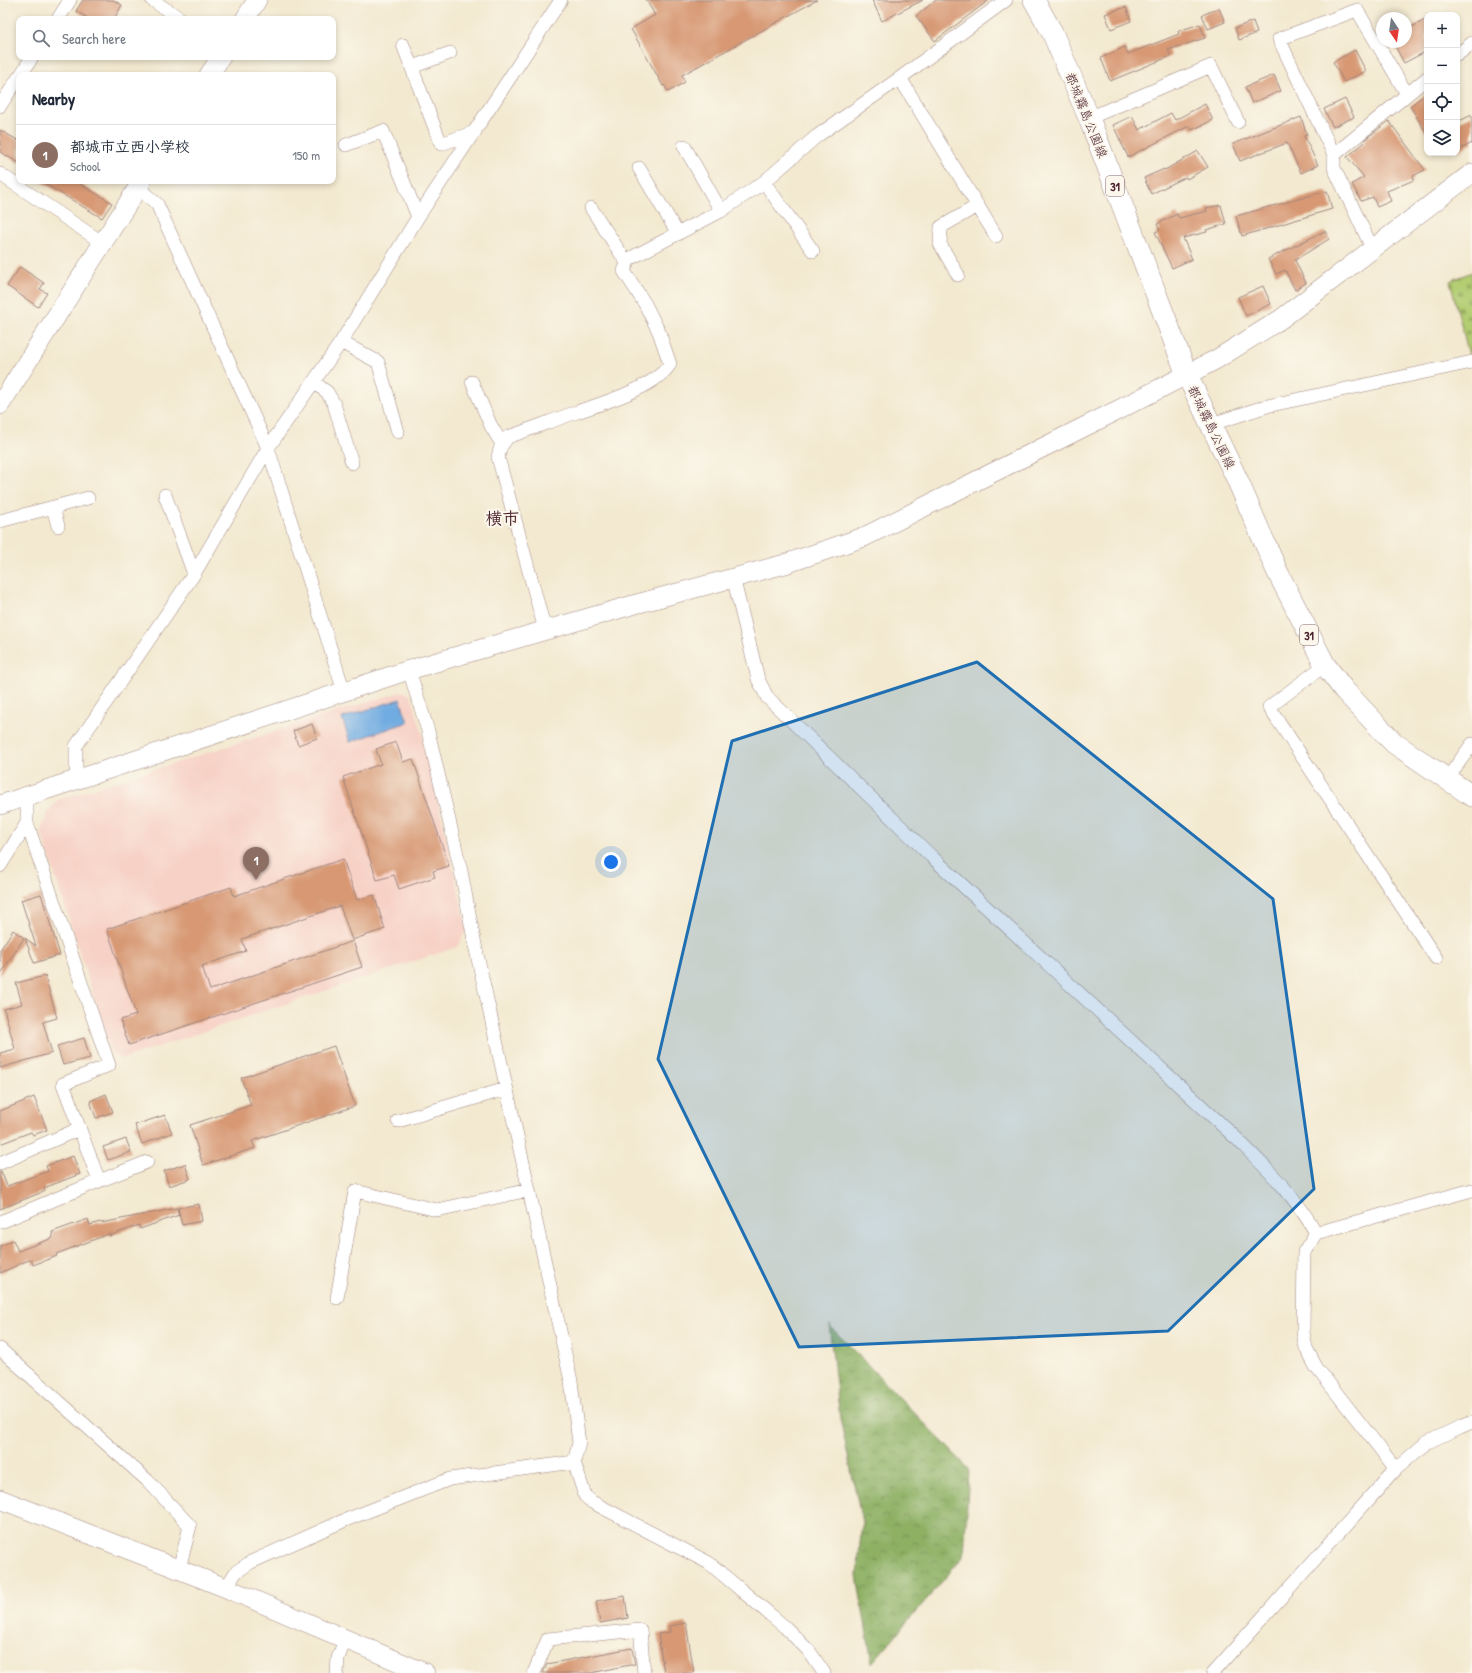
<!DOCTYPE html>
<meta charset="utf-8">
<style>
:root{--surface:#fff;--page:#f6f6f7;--text:#1f2937;--muted:#747a83;--line:#e0e1e3;--accent:#0f766e}
body{margin:0;font-family:"Patrick Hand","Klee One",sans-serif;background:var(--page);color:var(--text)}
.controls{position:absolute;right:12px;top:12px;display:grid;overflow:hidden;border-radius:8px;box-shadow:0 2px 6px #0003}
.controls button{width:36px;height:36px;display:grid;place-items:center;padding:0;border:0;border-bottom:1px solid var(--line);background:var(--surface);color:var(--text);font:20px sans-serif}
.compass{position:absolute;left:1376px;top:12px;width:36px;height:36px;border-radius:50%;background:var(--surface);box-shadow:0 2px 6px #0003;rotate:167deg}
.you{position:absolute;left:611px;top:862px;width:14px;height:14px;margin:-10px;border:3px solid #fff;border-radius:50%;background:#1a73e8;box-shadow:0 0 0 6px #1a73e833}
.badge{display:grid;place-items:center;width:26px;height:26px;border-radius:50%;background:var(--accent);color:#fff;font-size:13px;font-weight:700}
.pin{position:absolute;translate:-50% -33px;filter:drop-shadow(0 1px 2px #0008)}
.pin::after{content:'';position:absolute;top:21px;width:14px;height:12px;background:inherit;clip-path:polygon(0 0,100% 0,50% 100%)}
.list{margin:0;padding:0;list-style:none}
h2{display:flex;justify-content:space-between;align-items:center;height:52px;margin:0;padding:0 16px;font-size:17px}
h2 small{font-size:13px;font-weight:400;color:var(--muted)}
.list li{display:grid;grid-template-columns:26px 1fr auto;gap:12px;align-items:center;box-sizing:border-box;height:60px;padding:0 16px;border-top:1px solid var(--line)}
.list b{display:block;font-size:15px;white-space:nowrap}
.list p{margin:0;font-size:13px;white-space:nowrap;color:var(--muted)}
.list em{font-size:13px;font-style:normal;color:var(--muted)}
.icon{flex:none;width:22px;height:22px;fill:none;stroke:currentColor;stroke-width:2;stroke-linecap:round;stroke-linejoin:round}
.map{position:relative;flex:none;width:1472px;height:1673px;overflow:hidden}
.search{position:absolute;background:var(--surface);box-shadow:0 2px 6px #0003;left:16px;top:16px;width:320px;height:44px;display:flex;align-items:center;gap:10px;box-sizing:border-box;padding:0 14px;border-radius:8px;color:var(--muted);font-size:15px}
.panel{position:absolute;background:var(--surface);box-shadow:0 2px 6px #0003;left:16px;top:72px;width:320px;height:112px;border-radius:8px}
.map>svg:first-child{display:block}
.built{fill:#f7d1c6}
.forest{fill:url(#forest-crowns);stroke:#6c6848}
.cemetery{fill:url(#cemetery-stones);stroke:#7e764e}
.water{fill:#70abe1;stroke:#5d6586}
.building{fill:#d79873}
.lines{fill:none;stroke-linecap:round;stroke-linejoin:round}
.street-casing{stroke:#9e847e;stroke-width:14}
.secondary-casing{stroke:#9e847e;stroke-width:20}
.primary-casing{stroke:#9e847e;stroke-width:22}
.street{stroke:#fff;stroke-width:13}
.secondary{stroke:#fff;stroke-width:19}
.primary{stroke:#fff;stroke-width:21}
.marked{fill:#1f6fb2;fill-opacity:0.2;stroke:#1f6fb2;stroke-width:3;stroke-linejoin:round}
.labels{text-anchor:middle;dominant-baseline:central;stroke-width:4;stroke-linejoin:round;paint-order:stroke}
.shield{fill:#fbf7ec;stroke:#7f6065;stroke-width:1}
.shield-label{font-size:12px;font-weight:bold;fill:#4a1f2b}
.street-label{font-size:13px;fill:#4a1f2b;stroke:#fbf7ec}
.district-label{font-size:17px;font-weight:bold;fill:#4a1f2b;stroke:#fbf7ec}
</style>
<div class="map">
<svg width="1472" height="1673" viewBox="0 0 1472 1673">
<defs>
<pattern id="forest-crowns" width="20" height="18" patternUnits="userSpaceOnUse"><rect width="20" height="18" fill="#8db064"/><path d="M2 6a3 3 0 1 1 6 0M12 15a3 3 0 1 1 6 0" fill="none" stroke="#758f53"/></pattern>
<pattern id="cemetery-stones" width="16" height="16" patternUnits="userSpaceOnUse"><rect width="16" height="16" fill="#b2cd72"/><path d="M2 7V4a2 2 0 0 1 4 0v3zM10 15v-3a2 2 0 0 1 4 0v3z" fill="#9bb063"/></pattern>
</defs>
<rect width="100%" height="100%" fill="#fbf7ec"/>
<filter id="ink" filterUnits="userSpaceOnUse"><feTurbulence type="fractalNoise" baseFrequency=".025" numOctaves="2"/><feDisplacementMap in="SourceGraphic" scale="8" xChannelSelector="R" yChannelSelector="G"/><feConvolveMatrix kernelMatrix="1 2 1 2 8 2 1 2 1" color-interpolation-filters="sRGB"/></filter>
<filter id="wash" filterUnits="userSpaceOnUse"><feTurbulence type="fractalNoise" baseFrequency=".012" numOctaves="4" result="noise"/><feDisplacementMap in="SourceGraphic" scale="16" xChannelSelector="R" yChannelSelector="G"/><feGaussianBlur stdDeviation="0.9" result="paint"/><feColorMatrix in="noise" values="0 0 0 0 0 0 0 0 0 0 0 0 0 0 0 0 0 1.4 0 .05"/><feComposite in="paint" operator="in"/></filter>
<g filter="url(#wash)">
<rect width="100%" height="100%" fill="#f3e9d0"/>
<path class="built" d="M 403,691 L 411,696 L 420,725 L 467,929 L 457,947 L 121,1059 L 112,1054 L 41,831 L 48,812 L 58,800 Z"/>
<path class="forest" d="M 829,1325 L 969,1469 L 964,1556 L 872,1663 L 857,1576 L 862,1522 L 840,1418 Z"/>
<path class="cemetery" d="M 1472,272 L 1472,358 L 1470,359 L 1450,281 Z"/>
<path class="water" d="M 400,699 L 408,722 L 350,742 L 342,718 Z"/>
<g id="blocks">
<path class="building" d="M 83,0 L 113,0 L 122,5 L 114,19 L 89,19 L 76,11 Z
M 646,0 L 817,0 L 682,75 L 685,82 L 668,92 L 664,85 L 663,86 L 631,29 L 655,15 Z
M 872,0 L 923,0 L 882,21 Z
M 936,0 L 989,0 L 935,41 L 916,16 Z
M 1126,7 L 1131,21 L 1111,29 L 1105,14 Z
M 1219,8 L 1225,22 L 1208,29 L 1202,15 Z
M 1427,19 L 1427,51 L 1404,63 L 1393,42 L 1406,42 L 1406,30 Z
M 1253,21 L 1257,33 L 1239,40 L 1235,28 Z
M 1200,24 L 1205,38 L 1168,50 L 1171,56 L 1110,81 L 1101,58 L 1125,47 L 1128,54 L 1179,34 L 1178,31 Z
M 1355,50 L 1366,71 L 1344,82 L 1333,62 Z
M 1274,75 L 1281,91 L 1252,103 L 1245,87 Z
M 1427,93 L 1427,134 L 1410,106 Z
M 1345,99 L 1354,117 L 1333,127 L 1324,109 Z
M 1205,104 L 1213,120 L 1192,130 L 1189,126 L 1128,157 L 1113,125 L 1132,116 L 1139,130 L 1171,113 L 1175,120 Z
M 1472,115 L 1472,143 L 1457,151 L 1457,122 Z
M 1301,117 L 1307,135 L 1304,136 L 1318,165 L 1301,173 L 1287,143 L 1240,161 L 1233,144 Z
M 1389,121 L 1425,170 L 1413,176 L 1414,180 L 1387,191 L 1391,201 L 1377,207 L 1373,197 L 1361,201 L 1352,184 L 1364,177 L 1347,157 L 1365,142 L 1364,140 Z
M 0,130 L 19,141 L 19,163 L 0,152 Z
M 1198,151 L 1208,167 L 1187,179 L 1186,177 L 1151,194 L 1144,178 L 1164,169 L 1165,170 Z
M 40,181 L 75,181 L 112,203 L 102,218 Z
M 1327,191 L 1332,209 L 1242,236 L 1236,216 Z
M 1221,205 L 1226,224 L 1206,230 L 1207,232 L 1183,238 L 1192,259 L 1172,268 L 1155,232 L 1160,230 L 1157,224 L 1177,214 L 1179,218 L 1207,211 L 1206,208 Z
M 1325,231 L 1329,239 L 1295,260 L 1306,283 L 1295,290 L 1285,270 L 1276,274 L 1268,259 Z
M 20,267 L 44,283 L 40,289 L 47,293 L 38,307 L 7,286 Z
M 1263,286 L 1271,304 L 1246,316 L 1238,297 Z
M 312,724 L 317,738 L 298,745 L 293,731 Z
M 396,742 L 403,762 L 413,759 L 449,866 L 433,871 L 435,877 L 399,889 L 394,875 L 377,880 L 343,777 L 381,764 L 376,749 Z
M 343,859 L 357,900 L 374,895 L 385,929 L 352,940 L 340,906 L 242,939 L 246,951 L 202,966 L 210,990 L 353,941 L 362,967 L 129,1045 L 120,1020 L 136,1015 L 107,929 L 231,887 L 234,896 Z
M 41,894 L 60,955 L 34,963 L 25,938 L 36,946 L 21,900 Z
M 13,930 L 24,938 L 0,975 L 0,950 Z
M 45,976 L 57,1018 L 43,1022 L 52,1053 L 0,1068 L 0,1053 L 15,1049 L 4,1009 L 22,1004 L 16,983 Z
M 84,1038 L 90,1058 L 63,1065 L 57,1046 Z
M 334,1046 L 355,1106 L 252,1141 L 255,1148 L 203,1165 L 190,1125 L 251,1105 L 241,1078 Z
M 106,1094 L 113,1112 L 96,1118 L 90,1101 Z
M 34,1097 L 47,1130 L 33,1135 L 31,1132 L 0,1144 L 0,1111 Z
M 165,1115 L 172,1133 L 142,1144 L 135,1125 Z
M 126,1139 L 131,1152 L 108,1160 L 103,1147 Z
M 73,1156 L 80,1174 L 44,1188 L 45,1191 L 0,1209 L 0,1171 L 1,1171 L 7,1186 L 48,1171 L 46,1166 Z
M 185,1164 L 190,1179 L 169,1186 L 164,1171 Z
M 199,1204 L 202,1221 L 182,1225 L 178,1208 Z
M 177,1208 L 179,1215 L 140,1229 L 139,1225 L 110,1236 L 109,1234 L 56,1254 L 57,1256 L 33,1265 L 31,1259 L 0,1273 L 0,1246 L 13,1240 L 18,1251 L 53,1238 L 52,1232 L 88,1219 L 90,1225 L 100,1222 L 101,1223 Z
M 625,1596 L 628,1618 L 600,1623 L 596,1601 Z
M 686,1623 L 694,1673 L 664,1673 L 658,1634 L 670,1632 L 669,1626 Z
M 632,1648 L 635,1664 L 591,1673 L 543,1673 L 547,1664 Z"/>
</g>
</g>
<g filter="url(#ink)">
<use href="#blocks" fill-opacity="0" stroke="#9e847e" stroke-width="1"/>
<g class="lines">
<g class="street-casing">
<path id="street" d="M 152,0 L 181,19
M 58,19 L 70,0
M 403,45 L 441,144 L 475,132
M 1457,55 L 1472,43
M 412,67 L 450,53
M 21,75 L 32,57
M 900,78 L 996,236
M 0,106 L 19,77
M 1089,118 L 1211,66 L 1238,122
M 346,145 L 383,131 L 418,217
M 684,146 L 721,211
M 1334,155 L 1279,39 L 1357,10 L 1407,94
M 639,168 L 678,234
M 0,174 L 103,243
M 764,182 L 813,251
M 138,188 L 157,204 L 268,448 L 344,692
M 591,208 L 627,263
M 1373,250 L 1334,168 L 1334,155 L 1427,78
M 958,275 L 940,244 L 941,227 L 977,206
M 341,342 L 378,362 L 398,432
M 313,382 L 327,392 L 334,404 L 352,463
M 472,382 L 491,426 L 502,444
M 1212,424 L 1267,406 L 1472,362
M 165,495 L 194,574
M 53,507 L 58,526
M 0,521 L 88,498
M 733,577 L 758,679 L 767,697 L 932,857 L 1237,1139 C 1267,1169 1295,1195 1316,1233 L 1304,1252 L 1303,1332 L 1306,1348 L 1316,1367 L 1396,1469
M 545,630 L 498,457 L 501,446 L 508,437 C 531,429 554,420 577,412 C 603,403 655,388 670,364 L 659,332 L 645,304 L 624,271 L 629,259 L 721,211 L 764,182 L 817,136 L 900,78 L 1006,0
M 1325,665 L 1269,707 L 1436,958
M 409,670 L 428,731 L 461,871 L 475,945 L 571,1381 L 579,1443 L 574,1462 L 585,1496 L 592,1502 L 709,1563 L 785,1627 L 809,1651 L 824,1673
M 78,779 L 76,768 L 76,746 L 194,574 L 268,448 L 341,342 L 418,217 L 561,0
M 1447,779 L 1472,744
M 0,866 L 27,823 L 27,796
M 398,1121 L 506,1089
M 0,1163 L 79,1129
M 99,1181 L 147,1162
M 3,1221 L 99,1181 L 63,1084 L 109,1065 L 27,823
M 1316,1233 L 1472,1190
M 337,1298 L 355,1191 L 437,1210 L 529,1190
M 0,1349 L 148,1481 L 190,1526 L 179,1569
M 226,1588 L 236,1572 L 251,1562 L 343,1521 L 450,1479 L 574,1462
M 337,1673 L 338,1658 L 345,1640
M 534,1673 L 548,1639 L 640,1630 L 644,1673
M 1213,1673 L 1396,1469 L 1426,1443 L 1460,1427 L 1472,1422"/>
</g>
<g class="secondary-casing">
<path id="secondary" d="M 245,19 L 257,0
M 209,75 L 221,57
M 0,405 L 142,181
M 0,805 L 409,670 L 636,604 L 785,564 L 864,537 L 1124,407 L 1217,359 L 1281,319 L 1472,173
M 0,1499 L 226,1588 L 425,1673"/>
</g>
<g class="primary-casing">
<path id="primary" d="M 1034,0 L 1052,32 L 1089,118 L 1187,375 L 1237,479 L 1277,571 L 1325,665 L 1344,690 L 1394,743 L 1472,796"/>
</g>
<use href="#street" class="street"/>
<use href="#secondary" class="secondary"/>
<use href="#primary" class="primary"/>
</g>
</g>
<path class="marked" d="M 977,662 L 1273,899 L 1314,1189 L 1168,1331 L 799,1347 L 658,1059 L 732,741 Z"/>
<g class="labels">
<g class="shield">
<rect x="1106" y="176" width="18" height="20" rx="3"/>
<rect x="1300" y="625" width="18" height="20" rx="3"/>
</g>
<g class="shield-label">
<text x="1115" y="186">31</text>
<text x="1309" y="635">31</text>
</g>
<g class="street-label">
<text transform="translate(1087 115) rotate(68)">都城霧島公園線</text>
<text transform="translate(1212 427) rotate(64)">都城霧島公園線</text>
</g>
<g class="district-label">
<text x="502" y="517">横市</text>
</g>
</g>
</svg>
<div class="controls">
<button>+</button>
<button>−</button>
<button><svg class="icon" aria-label="locate" viewBox="0 0 24 24"><circle cx="12" cy="12" r="6"/><path d="M12 2v4M12 18v4M2 12h4M18 12h4"/></svg></button>
<button><svg class="icon" aria-label="layers" viewBox="0 0 24 24"><path d="M12 4l9 5-9 5-9-5zM3 14l9 5 9-5"/></svg></button>
</div>
<svg class="compass" viewBox="-18 -18 36 36"><path d="M0-13l5 13h-10z" fill="#e53935"/><path d="M0 13l5-13h-10z" fill="#747a83"/></svg>
<div class="you"></div>
<div class="pin badge" style="left:256px;top:880px;background:#8d6e63">1</div>
<div class="search"><svg class="icon" aria-label="search" viewBox="0 0 24 24"><circle cx="10" cy="10" r="6"/><path d="M15 15l6 6"/></svg>Search here</div>
<section class="panel">
<h2>Nearby<small></small></h2>
<ul class="list">
<li><span class="badge" style="background:#8d6e63">1</span><div><b>都城市立西小学校</b><p>School</p></div><em>150 m</em></li>
</ul>
</section>
</div>
